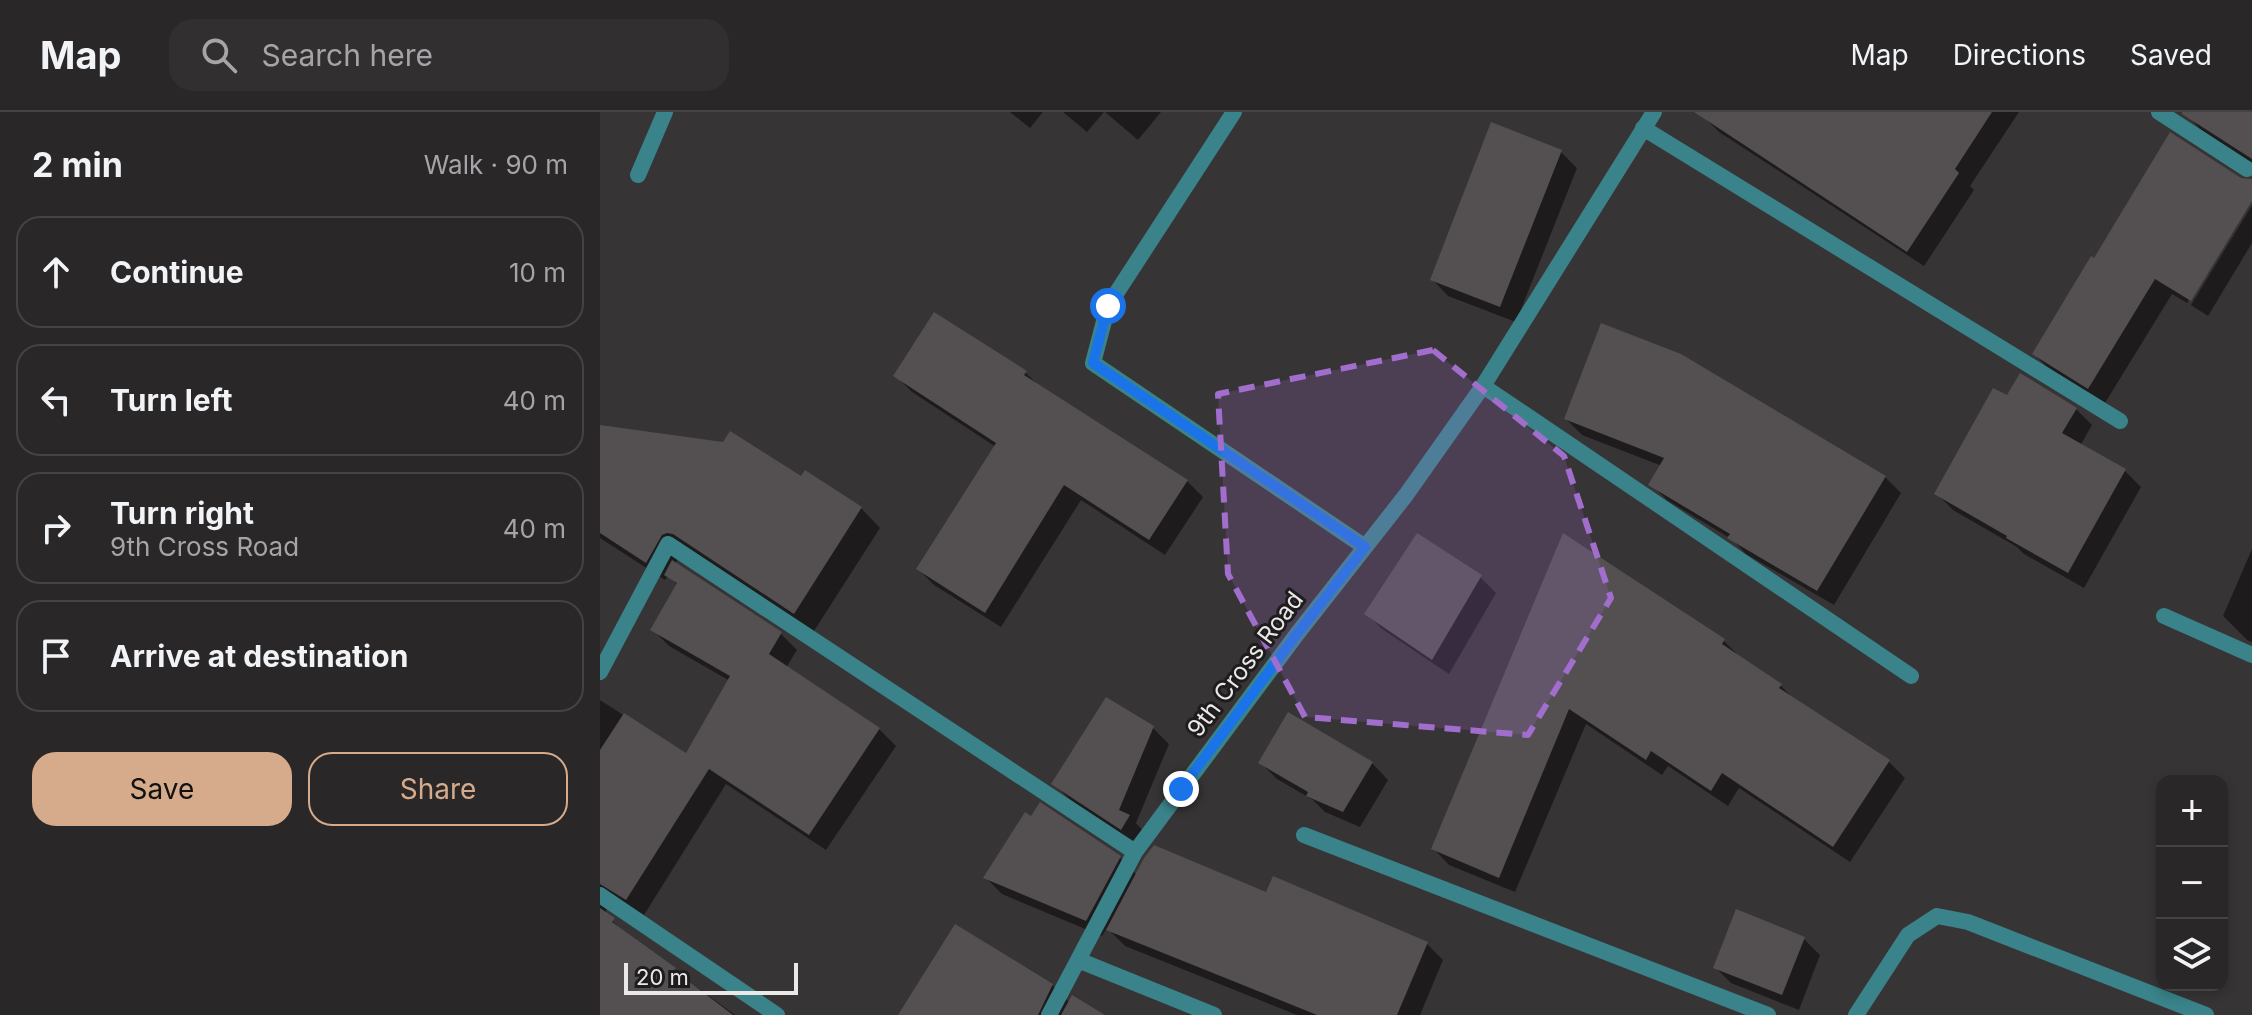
<!DOCTYPE html>
<meta charset="utf-8">
<style>
:root{--surface:#292728;--page:#312f30;--text:#f1f3f6;--muted:#a5a5a8;--line:#454445;--accent:#d6ab8b}
body{margin:0;font-family:Inter,sans-serif;background:var(--page);color:var(--text)}
.controls{position:absolute;right:24px;bottom:24px;display:grid;overflow:hidden;border-radius:16px;box-shadow:0 4px 12px #0003}
.controls button{width:72px;height:72px;display:grid;place-items:center;padding:0;border:0;border-bottom:2px solid var(--line);background:var(--surface);color:var(--text);font:40px sans-serif}
.scale{position:absolute;left:24px;bottom:20px;width:174px;box-sizing:border-box;padding-left:8px;border:4px solid #eae8e9;border-top:0;font-size:22px;line-height:28px;white-space:nowrap;color:#eae8e9;-webkit-text-stroke:6px #1e1c1d;paint-order:stroke}
.stop{position:absolute;width:24px;height:24px;margin:-18px;border:6px solid #1a73e8;border-radius:50%;background:#fff}
.stop.end{background:#1a73e8;border-color:#fff;box-shadow:0 2px 8px #0008}
.list{margin:0;padding:0;list-style:none}
h2{display:flex;justify-content:space-between;align-items:center;height:104px;margin:0;padding:0 32px;font-size:34px}
h2 small{font-size:26px;font-weight:400;color:var(--muted)}
.list li{display:grid;grid-template-columns:52px 1fr auto;gap:24px;align-items:center;box-sizing:border-box;height:112px;margin:0 16px 16px;padding:0 16px;border:2px solid var(--line);border-radius:24px}
.list b{display:block;font-size:30px;white-space:nowrap}
.list p{margin:0;font-size:26px;white-space:nowrap;color:var(--muted)}
.list em{font-size:26px;font-style:normal;color:var(--muted)}
.actions{display:flex;gap:16px;padding:24px 32px}
.actions a{flex:1;padding:18px 0;border:2px solid var(--accent);border-radius:24px;text-align:center;font-size:28px;color:var(--accent)}
.actions .main{background:var(--accent);color:#111}
.icon{flex:none;width:44px;height:44px;fill:none;stroke:currentColor;stroke-width:2;stroke-linecap:round;stroke-linejoin:round}
.map{position:relative;flex:none;width:1652px;height:903px;overflow:hidden}
header{display:flex;align-items:center;gap:48px;box-sizing:border-box;height:112px;padding:0 40px;background:var(--surface);border-bottom:2px solid var(--line)}
header strong{font-size:38px}
nav{display:flex;gap:44px;margin-inline-start:auto;font-size:28px}
.search{width:560px;height:72px;background:var(--page);display:flex;align-items:center;gap:20px;box-sizing:border-box;padding:0 28px;border-radius:24px;color:var(--muted);font-size:30px}
main{display:flex}
aside{flex:1;background:var(--surface)}
.map>svg:first-child{display:block}
.shadow{fill:#0007}
.building{fill:#545052}
.lines{fill:none;stroke-linecap:round;stroke-linejoin:round}
.minor{stroke:#3a838a;stroke-width:16}
.route{stroke:#1a73e8;stroke-width:10}
.marked{fill:#a26ece;fill-opacity:0.2;stroke:#a26ece;stroke-width:6;stroke-dasharray:16 10;stroke-linejoin:round}
.labels{text-anchor:middle;dominant-baseline:central;stroke-width:6;stroke-linejoin:round;paint-order:stroke}
.street-label{font-size:24px;fill:#eae8e9;stroke:#1e1c1d}
</style>
<header>
<strong>Map</strong>
<div class="search"><svg class="icon" aria-label="search" viewBox="0 0 24 24"><circle cx="10" cy="10" r="6"/><path d="M15 15l6 6"/></svg>Search here</div>
<nav><a>Map</a><a>Directions</a><a>Saved</a></nav>
</header>
<main>
<aside>
<h2>2 min<small>Walk · 90 m</small></h2>
<ul class="list">
<li><svg class="icon" aria-label="ahead" viewBox="0 0 24 24"><path d="M12 20V5M6 11l6-6 6 6"/></svg><div><b>Continue</b></div><em>10 m</em></li>
<li><svg class="icon" aria-label="left" viewBox="0 0 24 24"><path d="M17 20v-9H6M10 6l-5 5 5 5"/></svg><div><b>Turn left</b></div><em>40 m</em></li>
<li><svg class="icon" aria-label="right" viewBox="0 0 24 24"><path d="M7 20v-9h11M14 6l5 5-5 5"/></svg><div><b>Turn right</b><p>9th Cross Road</p></div><em>40 m</em></li>
<li><svg class="icon" aria-label="arrive" viewBox="0 0 24 24"><path d="M6 21V4h12l-3 4 3 4H6"/></svg><div><b>Arrive at destination</b></div></li>
</ul>
<div class="actions"><a class="main">Save</a><a>Share</a></div>
</aside>
<div class="map">
<svg width="1652" height="903" viewBox="0 0 1652 903">
<rect width="100%" height="100%" fill="#373436"/>
<path class="shadow" d="M 410,0 L 443,0 L 430,16 Z
M 463,0 L 504,0 L 487,20 Z
M 505,0 L 561,0 L 538,28 Z
M 1106,0 L 1419,0 L 1370,74 L 1374,78 L 1324,154 L 1119,20 L 1103,4 Z
M 1585,0 L 1652,0 L 1652,51 L 1600,17 Z
M 961,40 L 977,56 L 916,210 L 848,184 L 832,167 Z
M 1652,85 L 1587,191 L 1572,182 L 1505,291 L 1450,258 L 1434,242 Z
M 1652,93 L 1652,131 L 1608,204 L 1591,193 Z
M 425,260 L 440,275 L 587,369 L 603,385 L 565,443 L 481,388 L 401,515 L 334,473 L 318,457 L 396,335 L 312,280 L 296,264 Z
M 1407,286 L 1476,297 L 1492,313 L 1480,334 L 1525,359 L 1541,375 L 1484,476 L 1424,442 L 1417,435 L 1353,398 L 1337,382 Z
M 966,307 L 1285,365 L 1301,381 L 1234,493 L 1146,442 L 1133,428 L 1067,388 L 1051,372 L 1062,354 L 982,323 Z
M 0,315 L 201,367 L 261,396 L 280,416 L 214,519 L 81,442 L 75,452 L 181,522 L 197,538 L 186,556 L 279,617 L 296,634 L 226,738 L 126,672 L 44,803 L 20,788 L 6,794 L 6,803 L 29,825 L 135,903 L 0,903 L 0,588 L 87,644 L 130,569 L 69,534 L 52,517 L 78,473 L 68,464 L 65,468 L 0,426 Z
M 964,424 L 1124,529 L 1140,545 L 1180,573 L 1197,590 L 1289,650 L 1305,666 L 1250,750 L 1139,676 L 1128,694 L 1068,654 L 1062,663 L 986,612 L 915,780 L 849,753 L 833,736 Z
M 1652,437 L 1652,530 L 1647,528 L 1623,504 Z
M 880,465 L 896,481 L 849,562 L 782,517 L 766,501 Z
M 553,616 L 569,632 L 536,711 L 545,721 L 538,732 L 470,688 L 454,671 Z
M 661,651 L 772,651 L 788,668 L 760,715 L 725,700 L 713,688 L 677,667 Z
M 519,745 L 537,763 L 826,831 L 843,848 L 820,903 L 697,903 L 525,834 L 507,816 L 502,824 L 402,782 L 386,766 Z
M 1137,800 L 1204,827 L 1220,843 L 1199,898 L 1131,871 L 1115,855 Z
M 452,873 L 470,891 L 501,903 L 300,903 Z"/>
<path class="building" d="M 1094,0 L 1392,0 L 1355,57 L 1359,61 L 1307,140 Z
M 1582,0 L 1652,0 L 1652,47 L 1582,2 Z
M 891,10 L 962,38 L 900,195 L 830,168 Z
M 1570,20 L 1641,66 L 1652,67 L 1652,89 L 1591,189 L 1555,167 L 1488,277 L 1432,242 L 1491,144 L 1494,146 Z
M 334,200 L 427,259 L 424,263 L 588,368 L 549,428 L 464,373 L 385,501 L 316,457 L 396,331 L 293,264 Z
M 1001,211 L 1081,242 L 1286,364 L 1217,479 L 1127,426 L 1130,422 L 1048,373 L 1064,346 L 964,307 Z
M 1420,261 L 1477,296 L 1462,321 L 1526,357 L 1468,461 L 1406,426 L 1407,424 L 1334,382 L 1393,276 L 1407,283 Z
M 0,313 L 123,330 L 130,319 L 201,364 L 205,358 L 262,395 L 194,502 L 73,422 L 67,421 L 62,423 L 46,451 L 0,421 Z
M 817,421 L 882,463 L 832,548 L 764,502 Z
M 963,421 L 1125,527 L 1122,532 L 1182,572 L 1179,576 L 1290,648 L 1233,735 L 1122,661 L 1111,679 L 1051,639 L 1046,648 L 969,597 L 899,766 L 831,737 Z
M 72,448 L 182,520 L 169,542 L 280,616 L 209,723 L 109,657 L 26,788 L 0,772 L 0,638 L 24,601 L 86,641 L 130,564 L 50,518 L 77,471 L 64,463 Z
M 506,585 L 554,614 L 519,698 L 530,703 L 521,718 L 451,672 Z
M 688,600 L 773,650 L 743,700 L 706,684 L 708,680 L 658,651 Z
M 440,690 L 521,744 L 486,809 L 383,766 L 425,700 L 431,704 Z
M 554,733 L 666,780 L 673,764 L 828,830 L 797,903 L 717,903 L 506,818 L 544,746 Z
M 0,796 L 15,806 L 12,810 L 76,856 L 74,858 L 133,903 L 0,903 Z
M 1136,797 L 1205,825 L 1182,883 L 1113,856 Z
M 355,812 L 453,872 L 438,903 L 298,903 Z
M 472,883 L 505,903 L 461,903 Z"/>
<g class="lines">
<path class="minor" d="M 634,0 L 508,194 L 493,251 L 765,435
M 1559,0 L 1647,57
M 1043,16 L 1520,309
M 38,63 L 65,0
M 883,274 L 1311,564
M 1564,504 L 1652,543
M 0,560 L 68,432 L 535,740
M 704,723 L 1168,903
M 0,783 L 177,903
M 478,848 L 614,903
M 449,903 L 535,740 L 697,522 L 806,383 L 883,274 L 1054,0
M 1256,903 L 1308,823 L 1337,804 L 1368,810 L 1606,903"/>
</g>
<g class="lines">
<path class="route" d="M 508,194 L 493,251 L 765,435 L 697,522 L 581,677"/>
</g>
<path class="marked" d="M 833,238 L 964,344 L 1011,486 L 928,623 L 705,605 L 628,462 L 618,282 Z"/>
<g class="labels">
<g class="street-label">
<text transform="translate(645 552) rotate(-53)">9th Cross Road</text>
</g>
</g>
</svg>
<div class="controls">
<button>+</button>
<button>−</button>
<button><svg class="icon" aria-label="layers" viewBox="0 0 24 24"><path d="M12 4l9 5-9 5-9-5zM3 14l9 5 9-5"/></svg></button>
</div>
<div class="scale">20 m</div>
<div class="stop" style="left:508px;top:194px"></div>
<div class="stop end" style="left:581px;top:677px"></div>
</div>
</main>
